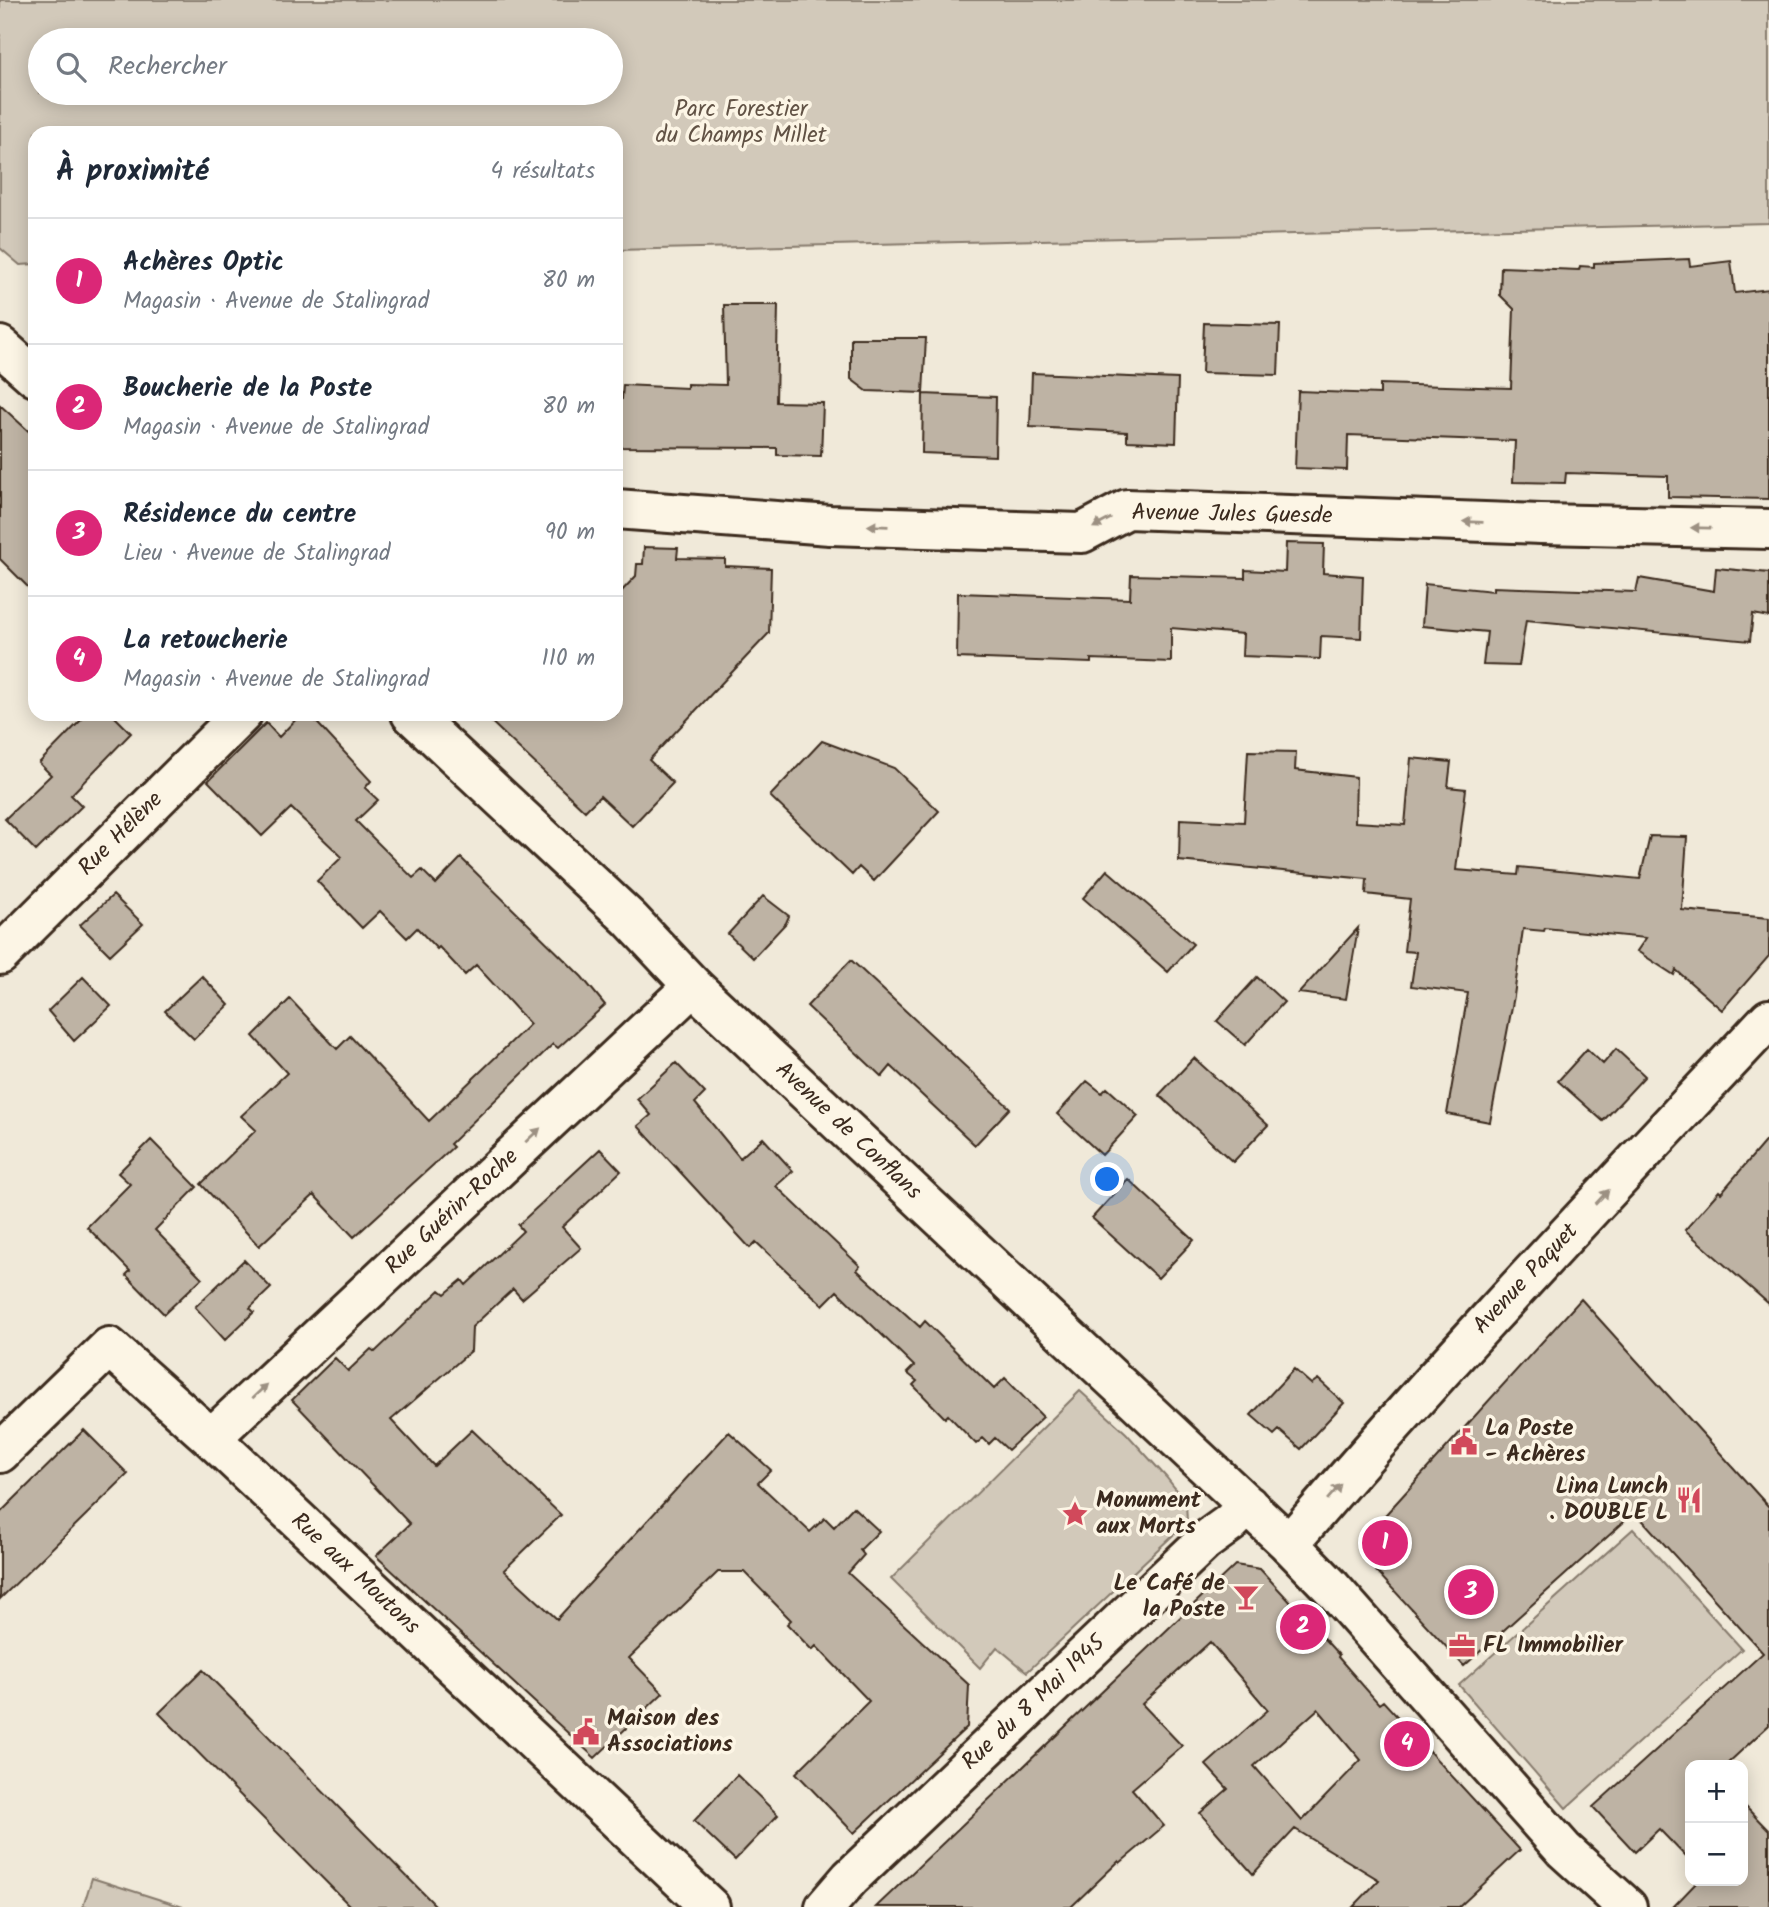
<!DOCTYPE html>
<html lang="fr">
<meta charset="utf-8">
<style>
:root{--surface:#fff;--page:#f6f6f7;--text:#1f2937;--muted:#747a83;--line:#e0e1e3;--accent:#db2777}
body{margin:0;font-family:Kalam,sans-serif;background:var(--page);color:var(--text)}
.controls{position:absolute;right:21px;bottom:21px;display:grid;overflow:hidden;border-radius:14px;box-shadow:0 4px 18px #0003}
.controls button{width:63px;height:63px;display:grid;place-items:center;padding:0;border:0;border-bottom:2px solid var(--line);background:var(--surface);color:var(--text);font:35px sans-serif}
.you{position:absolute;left:1108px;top:1180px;width:24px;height:24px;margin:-18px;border:5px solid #fff;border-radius:50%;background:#1a73e8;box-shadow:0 0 0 10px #1a73e833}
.badge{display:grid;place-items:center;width:46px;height:46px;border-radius:50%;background:var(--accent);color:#fff;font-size:23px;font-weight:700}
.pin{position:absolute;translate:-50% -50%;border:4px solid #fff;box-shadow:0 2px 7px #0006}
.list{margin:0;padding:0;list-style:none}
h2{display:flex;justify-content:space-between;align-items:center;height:91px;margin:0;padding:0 28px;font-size:30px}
h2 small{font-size:23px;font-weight:400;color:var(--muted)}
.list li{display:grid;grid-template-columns:46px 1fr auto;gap:21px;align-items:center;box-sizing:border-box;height:126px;padding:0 28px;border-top:2px solid var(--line)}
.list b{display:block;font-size:26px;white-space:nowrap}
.list p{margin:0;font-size:23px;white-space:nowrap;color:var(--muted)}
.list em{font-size:23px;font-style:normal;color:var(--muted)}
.icon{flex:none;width:38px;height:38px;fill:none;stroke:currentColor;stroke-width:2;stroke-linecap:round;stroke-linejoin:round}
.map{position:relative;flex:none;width:1769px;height:1907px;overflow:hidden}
.search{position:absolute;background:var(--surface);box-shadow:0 4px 18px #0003;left:28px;top:28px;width:595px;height:77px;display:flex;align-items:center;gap:18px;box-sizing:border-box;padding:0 24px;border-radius:38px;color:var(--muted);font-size:26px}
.panel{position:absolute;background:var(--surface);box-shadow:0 4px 18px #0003;left:28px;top:126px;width:595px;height:595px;border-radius:21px}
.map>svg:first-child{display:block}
.green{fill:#d2c9ba;stroke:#867a6c;stroke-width:2;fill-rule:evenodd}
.building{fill:#beb3a4;stroke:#3b2a1e;stroke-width:2;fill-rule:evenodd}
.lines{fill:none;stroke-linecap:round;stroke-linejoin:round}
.minor-casing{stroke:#3b2a1e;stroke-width:44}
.tertiary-casing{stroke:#3b2a1e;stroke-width:44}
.minor{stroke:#fcf5e5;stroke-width:38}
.tertiary{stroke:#fcf5e5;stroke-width:38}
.oneway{fill:#9c9082}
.labels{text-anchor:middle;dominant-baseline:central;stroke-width:7;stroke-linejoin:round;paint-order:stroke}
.park-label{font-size:23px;fill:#615245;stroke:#fcf5e5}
.street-label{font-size:23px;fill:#3b2a1e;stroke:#fcf5e5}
.poi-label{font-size:23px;font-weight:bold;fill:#3b2a1e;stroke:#fcf5e5;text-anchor:start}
</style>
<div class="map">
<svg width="1769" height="1907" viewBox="0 0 1769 1907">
<rect width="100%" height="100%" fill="#f0e9d9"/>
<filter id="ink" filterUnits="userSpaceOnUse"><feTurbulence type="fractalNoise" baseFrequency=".0143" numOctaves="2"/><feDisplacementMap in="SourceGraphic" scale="14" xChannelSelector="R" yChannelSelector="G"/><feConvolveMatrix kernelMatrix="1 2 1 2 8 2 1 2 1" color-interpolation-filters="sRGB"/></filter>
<g filter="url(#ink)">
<path class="green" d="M 0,0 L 1769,0 L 1769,223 L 616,250 L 616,133 L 35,133 L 35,264 L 20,265 L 0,248 ZM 611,40 L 611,93 L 40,93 L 40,40 Z
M 1080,1391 L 1126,1433 L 1166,1477 L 1186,1502 L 1187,1522 L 1027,1672 L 997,1647 L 980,1668 L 891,1579 Z
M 1633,1529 L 1742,1649 L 1566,1808 L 1459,1685 Z
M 92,1878 L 183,1907 L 83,1907 Z"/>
<path class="building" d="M 1689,259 L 1690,266 L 1731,261 L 1735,293 L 1769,289 L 1769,499 L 1668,497 L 1668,476 L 1566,473 L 1565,483 L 1513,482 L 1515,441 L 1348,435 L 1347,470 L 1295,468 L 1298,391 L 1380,394 L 1380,384 L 1511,388 L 1514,309 L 1500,295 L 1501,267 L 1579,270 L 1580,266 L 1594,267 L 1594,263 Z
M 724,305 L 778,305 L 776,402 L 823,403 L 821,456 L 777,455 L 777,448 L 616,447 L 616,399 L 622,399 L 623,385 L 687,388 L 687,384 L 726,385 Z
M 1204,323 L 1280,325 L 1278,375 L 1202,373 Z
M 851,338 L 926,338 L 923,393 L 867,391 L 851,379 Z
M 1032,373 L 1178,379 L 1176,443 L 1127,441 L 1127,432 L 1030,427 Z
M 923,394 L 996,397 L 995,456 L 922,453 Z
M 0,405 L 35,437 L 35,594 L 0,559 Z
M 1286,543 L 1324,544 L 1323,573 L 1363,576 L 1361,638 L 1321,636 L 1320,659 L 1242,656 L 1243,634 L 1171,628 L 1171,662 L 1091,659 L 1091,663 L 957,658 L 958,593 L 1130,599 L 1131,575 L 1245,578 L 1245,570 L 1285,572 Z
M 644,547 L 678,548 L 677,558 L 725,559 L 725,566 L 771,568 L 769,633 L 649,760 L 673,783 L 632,826 L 600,796 L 585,811 L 483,714 L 616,714 L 616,597 L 636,576 L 637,564 L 643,564 Z
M 1716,568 L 1769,573 L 1769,617 L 1753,614 L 1750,641 L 1526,620 L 1519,666 L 1483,665 L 1487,632 L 1422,626 L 1425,584 L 1493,591 L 1493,587 L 1636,592 L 1639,578 L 1714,591 Z
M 87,714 L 112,714 L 131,733 L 71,795 L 82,806 L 36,851 L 5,819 L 51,775 L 39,763 Z
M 301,714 L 309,714 L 371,781 L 365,788 L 378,800 L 356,821 L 413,878 L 422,870 L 436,884 L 461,858 L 582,977 L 605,1005 L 558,1048 L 553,1044 L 450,1144 L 453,1147 L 354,1237 L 314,1195 L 259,1246 L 201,1184 L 256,1130 L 241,1116 L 287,1073 L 253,1036 L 290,999 L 337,1049 L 350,1036 L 429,1121 L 530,1024 L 476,965 L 465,975 L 439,947 L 437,949 L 417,928 L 407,938 L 380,911 L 362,928 L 317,881 L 342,857 L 291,808 L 262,836 L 208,781 L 266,723 L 279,737 Z
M 822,741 L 894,768 L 939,811 L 874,881 L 859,867 L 852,875 L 770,796 Z
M 1248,751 L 1296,752 L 1295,770 L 1356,777 L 1355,822 L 1405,825 L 1411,758 L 1451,762 L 1448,787 L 1466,789 L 1456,870 L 1518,875 L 1519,867 L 1640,879 L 1650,836 L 1687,837 L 1682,910 L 1769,918 L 1769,956 L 1722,1010 L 1676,970 L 1674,975 L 1637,951 L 1646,938 L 1545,928 L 1544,931 L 1523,929 L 1514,996 L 1490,1122 L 1447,1114 L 1468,993 L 1411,986 L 1416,952 L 1404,951 L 1410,899 L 1366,894 L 1367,879 L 1179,861 L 1180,819 L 1244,822 Z
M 1107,870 L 1193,944 L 1168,972 L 1083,898 Z
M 113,895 L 143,924 L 110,955 L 80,925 Z
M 763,896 L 789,916 L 786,923 L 753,958 L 728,934 Z
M 1358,928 L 1346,999 L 1299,993 Z
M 851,960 L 1010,1108 L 975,1145 L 891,1066 L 882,1077 L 807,1006 Z
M 202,976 L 229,1005 L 194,1039 L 165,1011 Z
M 83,977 L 111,1006 L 74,1041 L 48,1011 Z
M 1257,977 L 1284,1002 L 1245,1045 L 1217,1021 Z
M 1587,1049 L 1603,1064 L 1616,1049 L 1645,1076 L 1603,1121 L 1558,1081 Z
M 1194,1058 L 1268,1125 L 1233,1162 L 1159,1095 Z
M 676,1063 L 705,1093 L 695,1103 L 740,1158 L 763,1138 L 793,1171 L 776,1186 L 860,1266 L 857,1270 L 920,1327 L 925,1321 L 994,1389 L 1005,1378 L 1043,1417 L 1008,1450 L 995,1438 L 989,1444 L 983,1438 L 976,1444 L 948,1415 L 945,1418 L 913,1385 L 917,1381 L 907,1373 L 914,1366 L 837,1291 L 823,1305 L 756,1242 L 750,1248 L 638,1126 L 651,1115 L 637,1099 Z
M 1087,1081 L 1102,1093 L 1107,1088 L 1138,1116 L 1102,1155 L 1057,1114 Z
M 1769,1137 L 1769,1304 L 1685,1230 L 1719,1191 L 1721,1193 Z
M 151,1140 L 197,1187 L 155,1230 L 202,1278 L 164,1314 L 126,1275 L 130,1271 L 87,1227 L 130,1184 L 118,1173 Z
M 600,1149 L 621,1171 L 562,1227 L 581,1248 L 522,1299 L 513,1289 L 472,1327 L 471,1351 L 391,1420 L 434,1466 L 472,1430 L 561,1515 L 504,1570 L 557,1619 L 729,1432 L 771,1470 L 758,1483 L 810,1532 L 825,1518 L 834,1527 L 853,1507 L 879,1531 L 860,1550 L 864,1555 L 848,1573 L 969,1685 L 967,1727 L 854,1833 L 796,1773 L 869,1701 L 816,1646 L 812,1650 L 787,1624 L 791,1620 L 744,1572 L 718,1572 L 629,1658 L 663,1693 L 595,1758 L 376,1556 L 410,1524 L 292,1400 L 335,1358 L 348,1371 L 371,1349 L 375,1352 L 440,1290 L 445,1294 L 462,1280 L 466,1285 L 523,1231 L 518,1225 Z
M 1128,1179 L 1194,1240 L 1158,1278 L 1092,1218 Z
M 244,1260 L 271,1288 L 250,1308 L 254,1312 L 225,1340 L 195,1307 Z
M 1581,1299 L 1769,1507 L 1769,1725 L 1726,1765 L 1690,1765 L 1690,1861 L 1659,1829 L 1635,1852 L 1593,1807 L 1763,1653 L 1635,1512 L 1464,1666 L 1376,1571 L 1378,1523 Z
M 1294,1369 L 1311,1384 L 1318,1379 L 1344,1403 L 1301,1449 L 1279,1430 L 1274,1435 L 1251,1415 Z
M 84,1430 L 128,1474 L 0,1599 L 0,1513 Z
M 1235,1565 L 1260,1569 L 1339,1655 L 1338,1657 L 1379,1704 L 1383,1701 L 1520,1850 L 1459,1907 L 1353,1907 L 1379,1880 L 1295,1829 L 1253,1874 L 1200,1813 L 1228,1789 L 1206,1765 L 1268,1710 L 1210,1642 L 1142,1704 L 1182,1746 L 1132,1789 L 1164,1826 L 1120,1863 L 1119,1861 L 1071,1907 L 876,1907 ZM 1318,1709 L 1361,1760 L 1302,1821 L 1254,1766 Z
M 203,1670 L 437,1907 L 351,1907 L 159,1713 Z
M 737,1775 L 778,1815 L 735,1860 L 694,1821 Z
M 1743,1804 L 1769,1831 L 1769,1907 L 1673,1907 L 1698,1881 L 1743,1881 Z"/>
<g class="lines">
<g class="minor-casing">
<path id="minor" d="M 0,955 L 242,714
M 211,1438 L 693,986
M 0,1453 L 109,1347 L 211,1438 L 710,1907
M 1289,1544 L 1332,1588 L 1564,1850 L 1627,1907"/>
</g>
<g class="tertiary-casing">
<path id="tertiary" d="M 0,346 L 35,377
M 616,509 L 830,525 L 1082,533 L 1127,509 L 1541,524 L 1769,529
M 411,714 L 630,919 L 693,986 L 1289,1544 C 1443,1364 1607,1192 1769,1019
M 825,1907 L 850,1878 L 1205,1541 L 1230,1523 L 1248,1505"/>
</g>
<use href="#minor" class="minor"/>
<use href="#tertiary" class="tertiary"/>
</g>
<defs><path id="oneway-solid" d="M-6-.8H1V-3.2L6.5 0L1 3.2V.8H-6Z" transform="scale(1.75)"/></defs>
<g class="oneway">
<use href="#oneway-solid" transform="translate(1473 522) rotate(-178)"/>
<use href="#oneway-solid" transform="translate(1102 523) rotate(152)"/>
<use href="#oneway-solid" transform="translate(878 526) rotate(-178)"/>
<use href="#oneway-solid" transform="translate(1701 528) rotate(-179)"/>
<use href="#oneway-solid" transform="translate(533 1135) rotate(-43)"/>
<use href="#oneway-solid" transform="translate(1602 1197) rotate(-47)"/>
<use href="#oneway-solid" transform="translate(260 1391) rotate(-43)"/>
<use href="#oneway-solid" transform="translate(1334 1492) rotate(-49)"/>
</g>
</g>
<defs>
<g id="civic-bare" transform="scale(2.1)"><path d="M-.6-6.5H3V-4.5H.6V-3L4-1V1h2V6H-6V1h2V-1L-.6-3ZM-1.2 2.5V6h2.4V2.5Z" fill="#d1495b" stroke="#fcf5e5" stroke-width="2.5" paint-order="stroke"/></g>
<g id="restaurant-bare" transform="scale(2.1)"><path d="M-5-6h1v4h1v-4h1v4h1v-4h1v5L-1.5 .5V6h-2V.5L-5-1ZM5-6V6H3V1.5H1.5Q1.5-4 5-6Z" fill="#d1495b" stroke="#fcf5e5" stroke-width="2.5" paint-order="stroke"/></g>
<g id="sight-bare" transform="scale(2.1)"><path d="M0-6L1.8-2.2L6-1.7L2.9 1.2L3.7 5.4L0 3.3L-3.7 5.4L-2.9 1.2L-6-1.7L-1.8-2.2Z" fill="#d1495b" stroke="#fcf5e5" stroke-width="2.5" paint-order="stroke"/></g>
<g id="bar-bare" transform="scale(2.1)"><path d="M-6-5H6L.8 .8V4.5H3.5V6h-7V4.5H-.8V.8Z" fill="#d1495b" stroke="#fcf5e5" stroke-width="2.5" paint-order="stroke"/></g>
<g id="office-bare" transform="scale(2.1)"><path d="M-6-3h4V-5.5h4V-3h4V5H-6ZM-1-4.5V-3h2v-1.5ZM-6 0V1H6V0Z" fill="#d1495b" stroke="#fcf5e5" stroke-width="2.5" paint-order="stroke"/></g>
</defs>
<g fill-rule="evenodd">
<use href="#civic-bare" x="1464" y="1442"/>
<use href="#restaurant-bare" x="1689" y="1500"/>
<use href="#sight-bare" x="1075" y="1514"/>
<use href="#bar-bare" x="1246" y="1597"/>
<use href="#office-bare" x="1462" y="1646"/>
<use href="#civic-bare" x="586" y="1732"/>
</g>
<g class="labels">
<g class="park-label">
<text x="741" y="110">Parc Forestier<tspan x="741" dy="26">du Champs Millet</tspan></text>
</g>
<g class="street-label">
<text transform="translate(1232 515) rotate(1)">Avenue Jules Guesde</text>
<text transform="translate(121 834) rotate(-45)">Rue Hélène</text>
<text transform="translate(848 1131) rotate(43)">Avenue de Conflans</text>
<text transform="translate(452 1212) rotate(-43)">Rue Guérin-Roche</text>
<text transform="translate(1526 1279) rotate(-47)">Avenue Paquet</text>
<text transform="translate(355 1574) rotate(43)">Rue aux Moutons</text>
<text transform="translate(1034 1703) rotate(-43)">Rue du 8 Mai 1945</text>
</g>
<g class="poi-label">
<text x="1485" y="1429">La Poste<tspan x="1485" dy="26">- Achères</tspan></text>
<text x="1668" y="1487" text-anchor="end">Lina Lunch<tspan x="1668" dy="26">. DOUBLE L</tspan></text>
<text x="1096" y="1501">Monument<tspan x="1096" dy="26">aux Morts</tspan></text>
<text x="1225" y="1584" text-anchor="end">Le Café de<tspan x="1225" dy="26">la Poste</tspan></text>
<text x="1483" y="1646">FL Immobilier</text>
<text x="607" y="1719">Maison des<tspan x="607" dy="26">Associations</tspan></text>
</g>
</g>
</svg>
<div class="controls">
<button>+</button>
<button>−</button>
</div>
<div class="you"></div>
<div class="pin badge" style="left:1385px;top:1543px">1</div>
<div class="pin badge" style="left:1303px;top:1627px">2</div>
<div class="pin badge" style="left:1471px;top:1592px">3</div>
<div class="pin badge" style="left:1407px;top:1744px">4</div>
<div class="search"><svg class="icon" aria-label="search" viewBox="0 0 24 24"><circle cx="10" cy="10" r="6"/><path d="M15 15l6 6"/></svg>Rechercher</div>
<section class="panel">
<h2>À proximité<small>4 résultats</small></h2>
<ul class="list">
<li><span class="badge">1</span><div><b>Achères Optic</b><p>Magasin · Avenue de Stalingrad</p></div><em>80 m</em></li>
<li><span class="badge">2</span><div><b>Boucherie de la Poste</b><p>Magasin · Avenue de Stalingrad</p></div><em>80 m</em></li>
<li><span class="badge">3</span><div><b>Résidence du centre</b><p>Lieu · Avenue de Stalingrad</p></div><em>90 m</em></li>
<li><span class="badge">4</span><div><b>La retoucherie</b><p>Magasin · Avenue de Stalingrad</p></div><em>110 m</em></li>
</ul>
</section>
</div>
